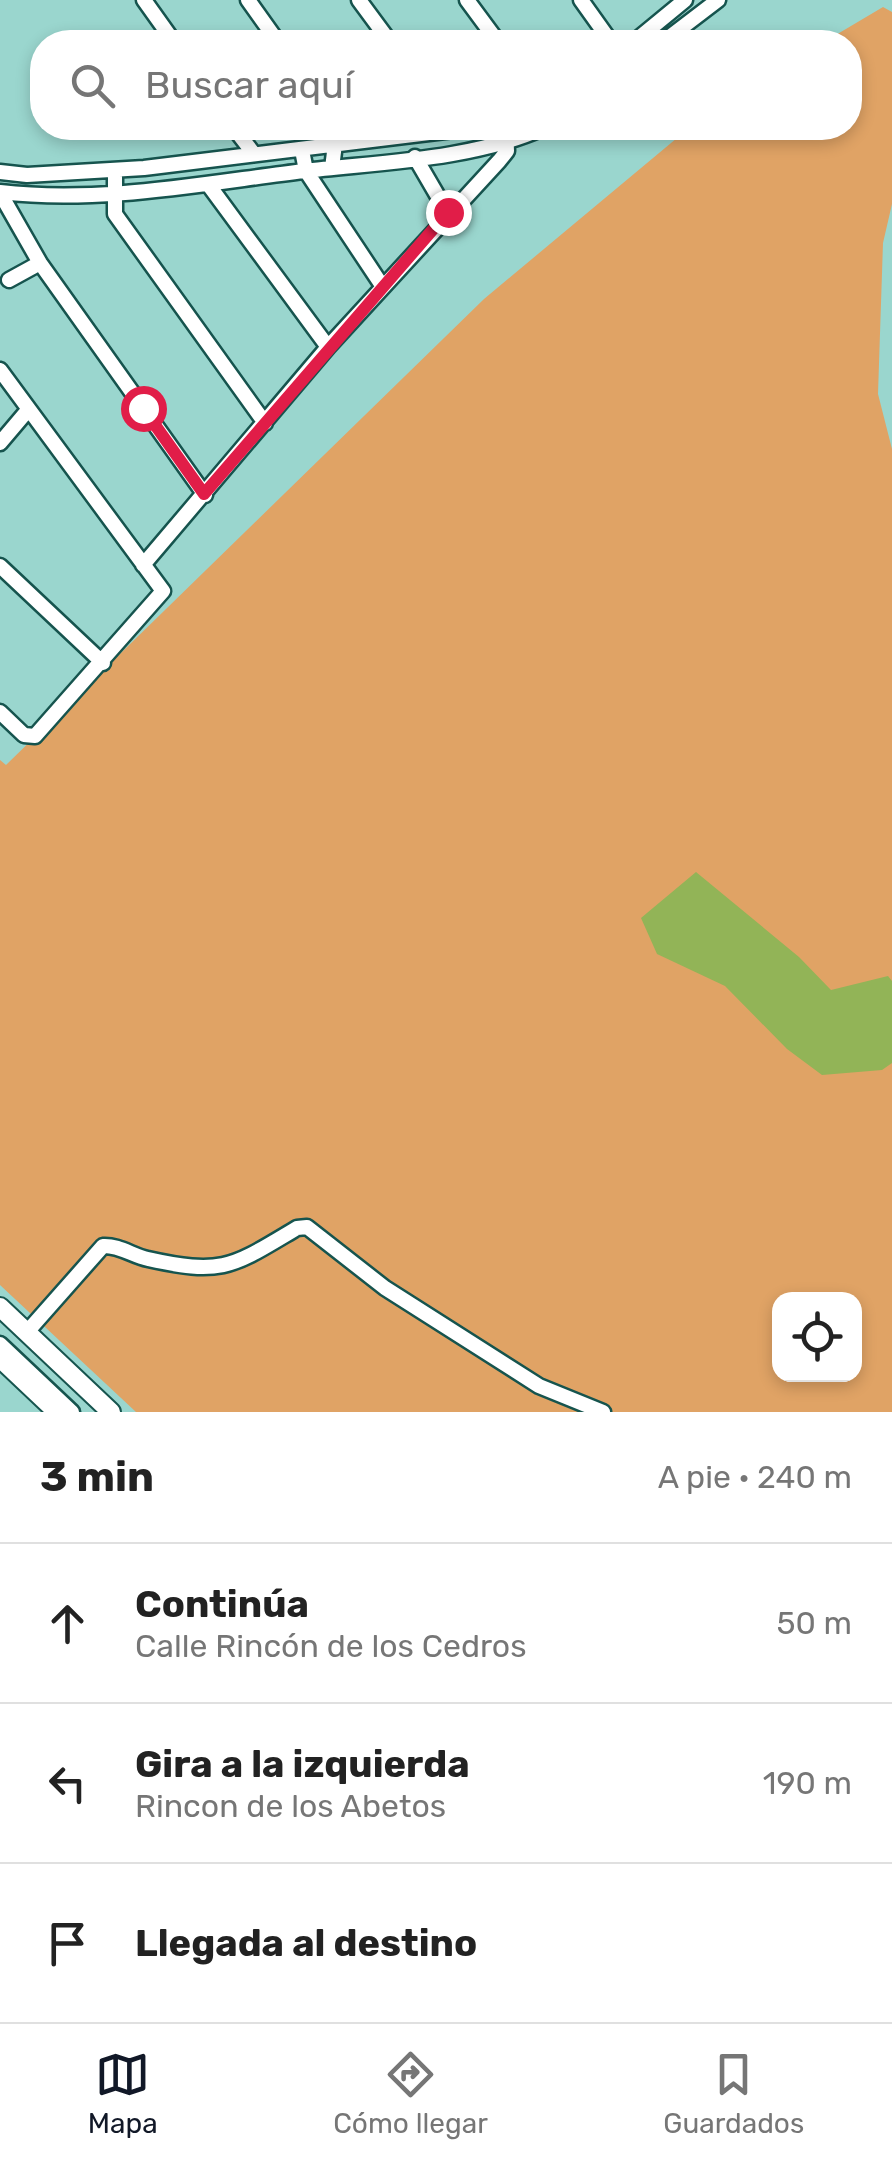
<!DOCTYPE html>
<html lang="es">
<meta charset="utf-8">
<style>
:root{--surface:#fff;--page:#f6f6f6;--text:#222;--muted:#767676;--line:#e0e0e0;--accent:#111827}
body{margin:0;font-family:Rubik,sans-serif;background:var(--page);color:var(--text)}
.controls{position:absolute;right:30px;bottom:30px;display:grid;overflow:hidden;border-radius:20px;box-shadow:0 5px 15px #0003}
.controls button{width:90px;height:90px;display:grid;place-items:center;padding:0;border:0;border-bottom:2px solid var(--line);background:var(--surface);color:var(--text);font:50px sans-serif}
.stop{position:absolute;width:30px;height:30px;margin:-22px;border:8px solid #e11d48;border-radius:50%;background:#fff}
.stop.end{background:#e11d48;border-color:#fff;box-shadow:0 2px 10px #0008}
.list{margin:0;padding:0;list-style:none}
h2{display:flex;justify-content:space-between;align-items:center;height:130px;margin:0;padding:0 40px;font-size:42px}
h2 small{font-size:32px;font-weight:400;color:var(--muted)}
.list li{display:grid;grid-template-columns:65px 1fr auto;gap:30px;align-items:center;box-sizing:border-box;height:160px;padding:0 40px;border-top:2px solid var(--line)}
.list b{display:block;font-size:38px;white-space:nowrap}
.list p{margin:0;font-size:32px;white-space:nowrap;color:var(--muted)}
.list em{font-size:32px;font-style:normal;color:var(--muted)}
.icon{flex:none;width:55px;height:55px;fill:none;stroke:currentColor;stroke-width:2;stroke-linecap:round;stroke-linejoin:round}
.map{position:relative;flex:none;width:892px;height:1412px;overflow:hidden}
.search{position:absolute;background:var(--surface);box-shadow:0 5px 15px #0003;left:30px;right:30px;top:30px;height:110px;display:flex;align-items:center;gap:25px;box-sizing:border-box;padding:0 35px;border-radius:40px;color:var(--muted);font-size:38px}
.sheet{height:610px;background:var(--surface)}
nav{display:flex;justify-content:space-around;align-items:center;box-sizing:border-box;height:140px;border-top:2px solid var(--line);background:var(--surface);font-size:28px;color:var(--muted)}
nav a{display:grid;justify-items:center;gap:5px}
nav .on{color:var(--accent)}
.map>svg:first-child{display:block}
.green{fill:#e0a365;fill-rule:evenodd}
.water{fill:#92b457}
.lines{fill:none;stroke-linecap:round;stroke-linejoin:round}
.minor-casing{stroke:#16544e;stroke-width:19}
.major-casing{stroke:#16544e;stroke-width:22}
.minor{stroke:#fff;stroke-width:14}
.major{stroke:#fff;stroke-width:18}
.route{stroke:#e11d48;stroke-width:12}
</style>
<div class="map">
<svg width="892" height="1412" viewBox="0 0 892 1412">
<rect width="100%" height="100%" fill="#9ad6ce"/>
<path class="green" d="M 883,7 L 892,12 L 892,204 L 883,243 L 878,394 L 892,449 L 892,1412 L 136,1412 L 0,1285 L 0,760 L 6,765 L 484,299 L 689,128 L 850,128 L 850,42 L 824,42 ZM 780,1300 L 854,1300 L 854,1374 L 780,1374 Z"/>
<path class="water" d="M 696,872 L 799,957 L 831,990 L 888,976 L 892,981 L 892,1063 L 882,1070 L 822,1075 L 787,1049 L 725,986 L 657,954 L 641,918 Z"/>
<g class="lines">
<g class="minor-casing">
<path id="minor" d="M 144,0 L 174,42
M 248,0 L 278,42
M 359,0 L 390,42
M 467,0 L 498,42
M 581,0 L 611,42
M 634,42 L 685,0
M 663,42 L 718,0
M 234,128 L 254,154
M 302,150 L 306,171 L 383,287
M 415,157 L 447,212
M 332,168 L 337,128
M 115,170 L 115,214 L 265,423
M 0,172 L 27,175 L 144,168 L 470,128
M 208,184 L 328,347
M 0,192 C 100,204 205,183 304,171 C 381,162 471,160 543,128
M 0,193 L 40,263 L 205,495
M 9,280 L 40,263
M 0,370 L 163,591 L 35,736 L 24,735 L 0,712
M 0,443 L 28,410
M 143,565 L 328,347 L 499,161 L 507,151 L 506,128
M 0,566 L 103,663
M 27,1332 L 103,1246 C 119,1245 133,1256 148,1259 C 224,1276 233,1266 297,1228 L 307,1227 L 385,1288 L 539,1386 L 603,1412
M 0,1344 L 72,1412"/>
</g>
<g class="major-casing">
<path id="major" d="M 0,1307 L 111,1412
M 0,1358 L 57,1412"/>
</g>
<use href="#minor" class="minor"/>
<use href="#major" class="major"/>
</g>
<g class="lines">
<path class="route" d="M 143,408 L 204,494 L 448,212"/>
</g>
</svg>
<div class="controls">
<button><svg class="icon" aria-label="locate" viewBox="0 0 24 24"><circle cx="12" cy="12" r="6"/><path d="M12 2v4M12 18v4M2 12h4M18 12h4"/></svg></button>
</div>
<div class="stop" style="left:143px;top:408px"></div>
<div class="stop end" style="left:448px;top:212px"></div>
<div class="search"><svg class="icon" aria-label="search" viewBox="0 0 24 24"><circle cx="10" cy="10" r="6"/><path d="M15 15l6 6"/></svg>Buscar aquí</div>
</div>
<section class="sheet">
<h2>3 min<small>A pie · 240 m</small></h2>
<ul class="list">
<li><svg class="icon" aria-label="ahead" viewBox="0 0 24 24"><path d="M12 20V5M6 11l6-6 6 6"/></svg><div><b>Continúa</b><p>Calle Rincón de los Cedros</p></div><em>50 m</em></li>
<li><svg class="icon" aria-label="left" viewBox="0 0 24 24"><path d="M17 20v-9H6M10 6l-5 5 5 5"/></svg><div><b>Gira a la izquierda</b><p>Rincon de los Abetos</p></div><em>190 m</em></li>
<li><svg class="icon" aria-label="arrive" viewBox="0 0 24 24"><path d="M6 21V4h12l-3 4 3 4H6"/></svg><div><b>Llegada al destino</b></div></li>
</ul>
</section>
<nav>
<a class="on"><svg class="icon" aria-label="map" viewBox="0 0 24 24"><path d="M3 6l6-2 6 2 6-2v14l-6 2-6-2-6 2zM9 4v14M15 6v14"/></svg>Mapa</a>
<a><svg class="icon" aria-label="directions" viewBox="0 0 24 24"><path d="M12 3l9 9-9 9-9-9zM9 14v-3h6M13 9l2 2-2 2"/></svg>Cómo llegar</a>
<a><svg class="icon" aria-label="saved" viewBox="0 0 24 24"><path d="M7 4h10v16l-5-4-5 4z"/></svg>Guardados</a>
</nav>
